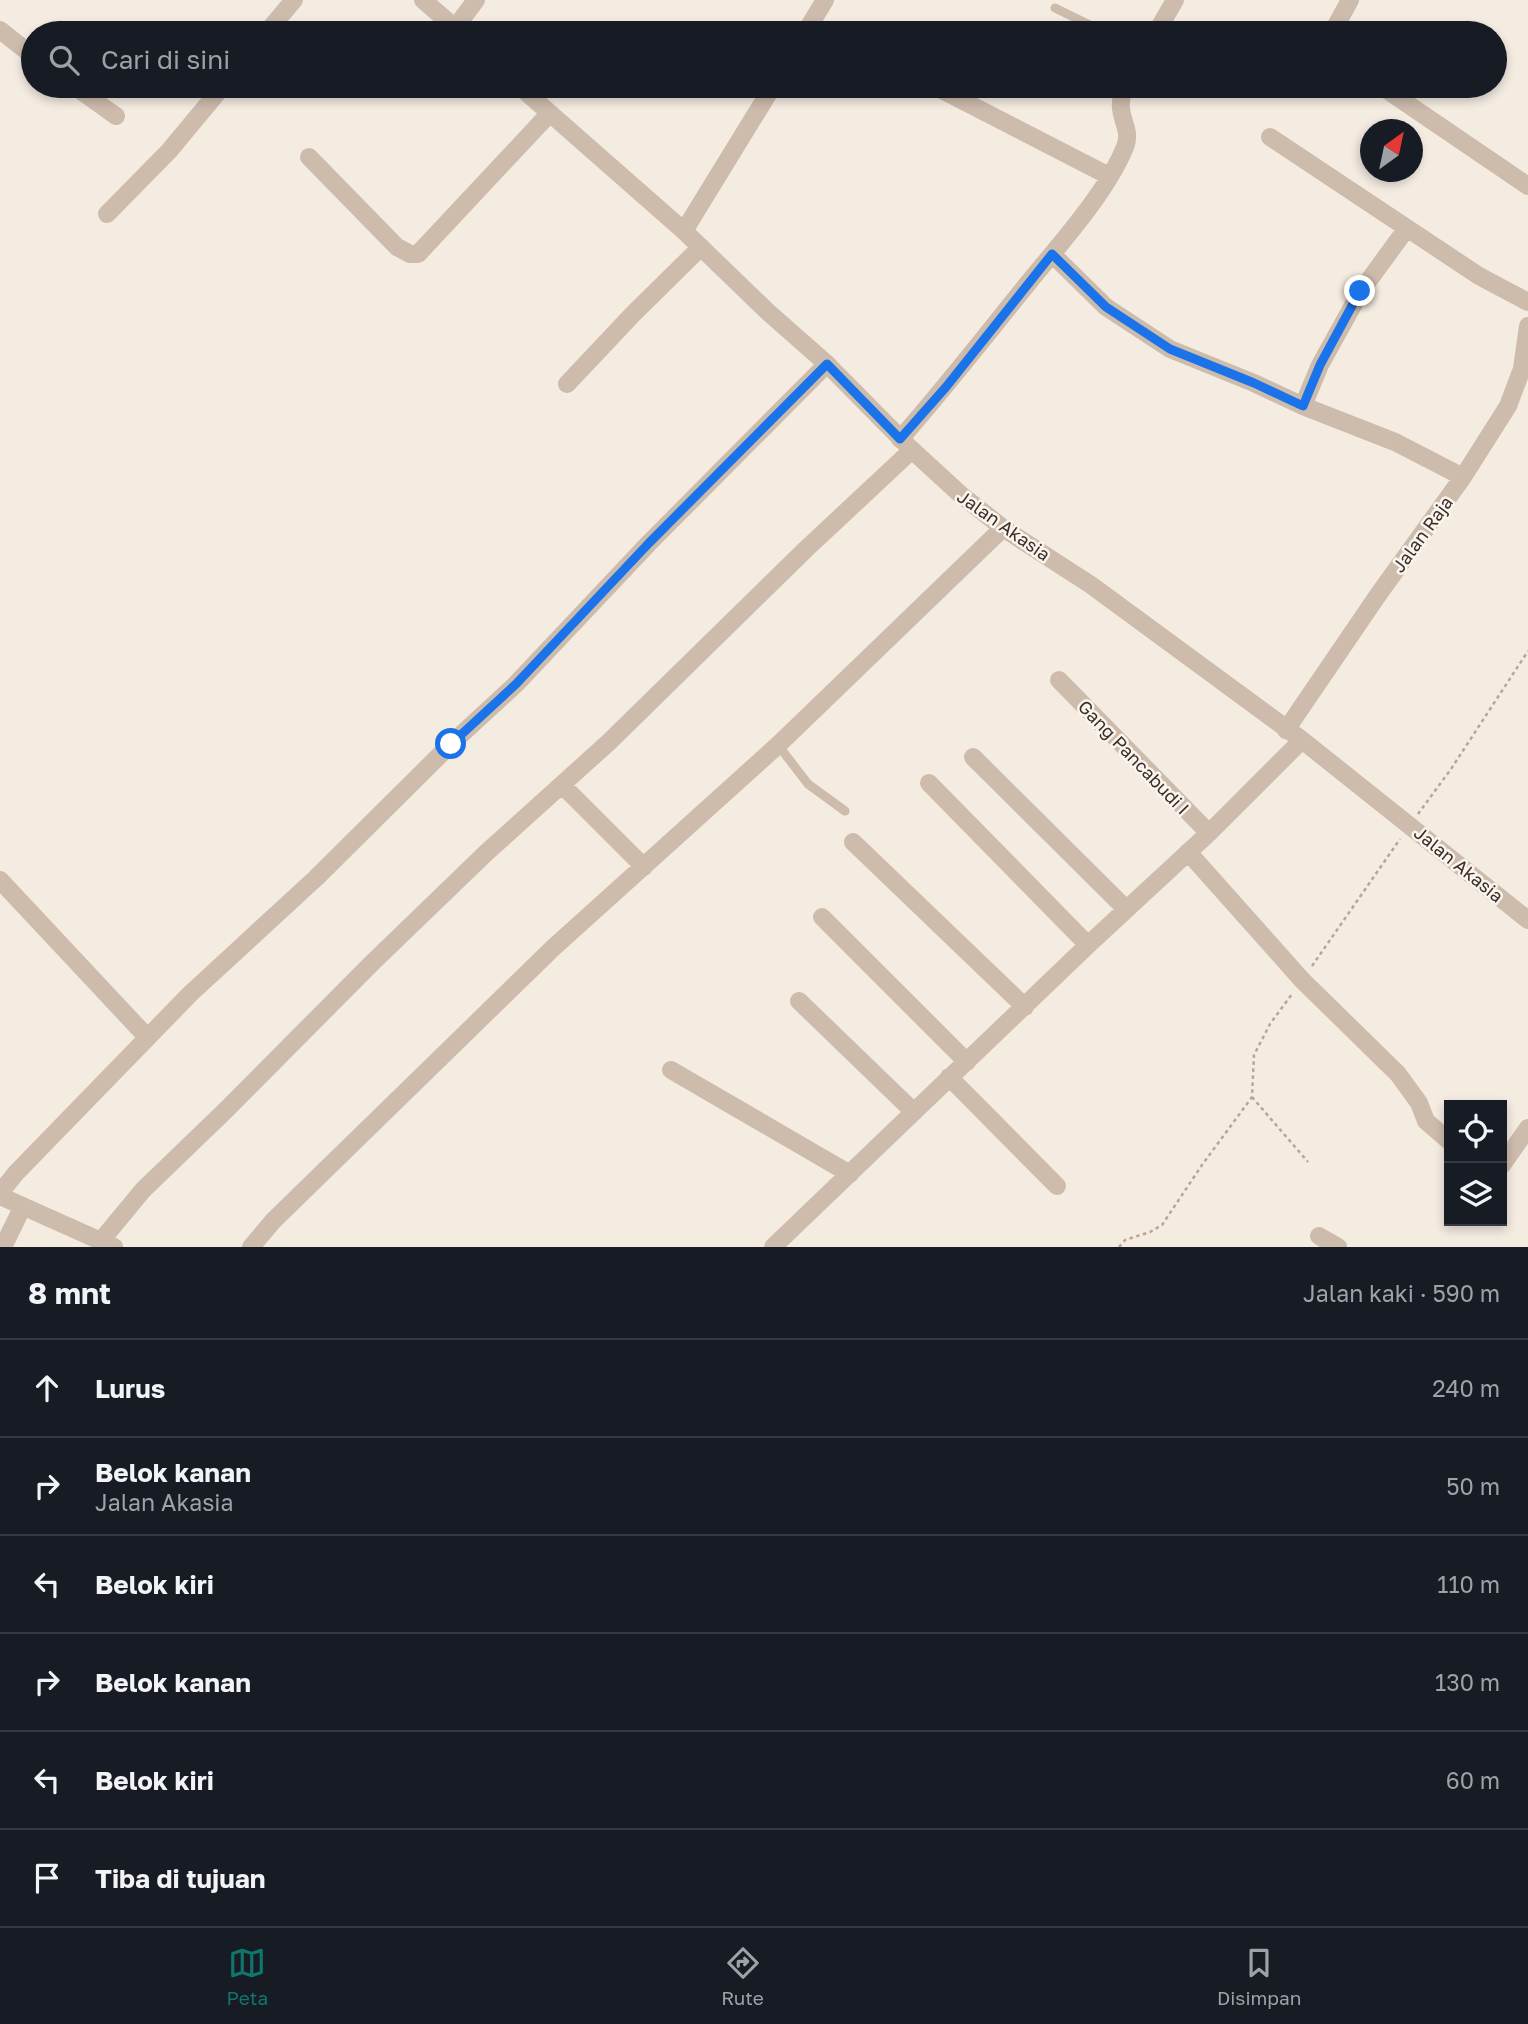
<!DOCTYPE html>
<html lang="id">
<meta charset="utf-8">
<style>
:root{--surface:#171b24;--page:#20242c;--text:#f1f3f6;--muted:#9ea1a6;--line:#363941;--accent:#0f766e}
body{margin:0;font-family:"Golos Text",sans-serif;background:var(--page);color:var(--text)}
.controls{position:absolute;right:21px;bottom:21px;display:grid;overflow:hidden;border-radius:0px;box-shadow:0 4px 10px #0003}
.controls button{width:63px;height:63px;display:grid;place-items:center;padding:0;border:0;border-bottom:2px solid var(--line);background:var(--surface);color:var(--text);font:35px sans-serif}
.compass{position:absolute;left:1360px;top:119px;width:63px;height:63px;border-radius:50%;background:var(--surface);box-shadow:0 4px 10px #0003;rotate:33deg}
.stop{position:absolute;width:21px;height:21px;margin:-16px;border:5px solid #1a73e8;border-radius:50%;background:#fff}
.stop.end{background:#1a73e8;border-color:#fff;box-shadow:0 2px 7px #0008}
.list{margin:0;padding:0;list-style:none}
h2{display:flex;justify-content:space-between;align-items:center;height:91px;margin:0;padding:0 28px;font-size:30px}
h2 small{font-size:23px;font-weight:400;color:var(--muted)}
.list li{display:grid;grid-template-columns:46px 1fr auto;gap:21px;align-items:center;box-sizing:border-box;height:98px;padding:0 28px;border-top:2px solid var(--line)}
.list b{display:block;font-size:26px;white-space:nowrap}
.list p{margin:0;font-size:23px;white-space:nowrap;color:var(--muted)}
.list em{font-size:23px;font-style:normal;color:var(--muted)}
.icon{flex:none;width:38px;height:38px;fill:none;stroke:currentColor;stroke-width:2;stroke-linecap:round;stroke-linejoin:round}
.map{position:relative;flex:none;width:1528px;height:1247px;overflow:hidden}
.search{position:absolute;background:var(--surface);box-shadow:0 4px 10px #0003;left:21px;right:21px;top:21px;height:77px;display:flex;align-items:center;gap:18px;box-sizing:border-box;padding:0 24px;border-radius:38px;color:var(--muted);font-size:26px}
.sheet{height:679px;background:var(--surface)}
nav{display:flex;justify-content:space-around;align-items:center;box-sizing:border-box;height:98px;border-top:2px solid var(--line);background:var(--surface);font-size:19px;color:var(--muted)}
nav a{display:grid;justify-items:center;gap:4px}
nav .on{color:var(--accent)}
.map>svg:first-child{display:block}
.lines{fill:none;stroke-linecap:round;stroke-linejoin:round}
.path{stroke:#b9a596;stroke-width:2.5;stroke-dasharray:3.5 3.5;stroke-linecap:butt}
.service{stroke:#cdbbac;stroke-width:9}
.minor{stroke:#cdbbac;stroke-width:18}
.tertiary{stroke:#cdbbac;stroke-width:18}
.route{stroke:#1a73e8;stroke-width:9}
.labels{text-anchor:middle;dominant-baseline:central;stroke-width:5;stroke-linejoin:round;paint-order:stroke}
.street-label{font-size:18px;fill:#3b302b;stroke:#fbf5ee}
</style>
<div class="map">
<svg width="1528" height="1247" viewBox="0 0 1528 1247">
<rect width="100%" height="100%" fill="#f4ebe1"/>
<g class="lines">
<path class="path" d="M 1418,814 L 1451,769 L 1528,651
M 1312,966 L 1400,839
M 1252,1097 L 1308,1162
M 1119,1247 L 1125,1240 L 1150,1232 L 1162,1225 L 1202,1165 L 1252,1097 L 1254,1055 L 1270,1024 L 1292,994"/>
<path class="service" d="M 1055,8 L 1106,33
M 778,745 L 808,784 L 845,811"/>
<path class="minor" d="M 455,28 L 476,0
M 0,30 L 33,56
M 266,33 L 294,0
M 805,33 L 825,0
M 1156,33 L 1175,0
M 1332,33 L 1350,0
M 74,86 L 116,116
M 1381,86 L 1528,186
M 936,87 L 1109,176
M 1270,137 L 1479,276 L 1528,302
M 309,157 L 397,247 L 410,254 L 418,254 L 549,114
M 107,214 L 169,151 L 223,86
M 684,231 L 773,86
M 1052,254 L 1106,307 L 1170,349 L 1254,383 L 1303,406 L 1395,442 L 1463,477
M 567,384 L 633,314 L 701,247
M 1303,406 L 1320,365 L 1361,291 L 1407,228
M 900,439 C 945,388 986,335 1029,282 C 1060,244 1107,192 1125,147 C 1134,126 1111,114 1126,86
M 1059,680 L 1209,833
M 1286,730 L 1378,595 L 1463,477 L 1508,406 L 1522,369 L 1528,326
M 973,757 L 1126,909
M 929,783 L 1088,945
M 562,785 L 644,867
M 853,842 L 1025,1007
M 1188,852 L 1302,980 L 1398,1074 L 1419,1103 L 1426,1121 L 1449,1141
M 0,880 L 147,1037
M 822,917 L 967,1062
M 799,1001 L 914,1112
M 671,1070 L 850,1174
M 949,1077 L 1057,1186
M 1502,1165 L 1528,1128
M 0,1193 L 16,1173 L 190,994 L 316,878 L 451,744 L 516,684 L 649,543 L 827,364
M 0,1196 L 114,1247
M 1319,1236 L 1338,1247
M 100,1242 L 143,1190 L 227,1109 L 372,963 L 487,852 L 609,742 L 805,550 L 912,450
M 3,1247 L 23,1206
M 251,1247 L 273,1221 L 553,948 L 778,745 L 1003,528
M 773,1247 L 1088,945 L 1209,833 L 1302,740"/>
<path class="tertiary" d="M 423,0 L 461,33
M 519,86 L 684,231 L 768,312 L 827,364 L 912,450 L 960,494 L 1003,528 L 1091,585 L 1302,740 L 1528,920"/>
</g>
<g class="lines">
<path class="route" d="M 451,744 L 516,684 L 649,543 L 827,364 L 900,439 L 946,387 L 1052,254 L 1106,307 L 1170,349 L 1254,383 L 1303,406 L 1320,365 L 1360,291"/>
</g>
<g class="labels">
<g class="street-label">
<text transform="translate(1004 525) rotate(35)">Jalan Akasia</text>
<text transform="translate(1422 534) rotate(-54)">Jalan Raja</text>
<text transform="translate(1134 757) rotate(46)">Gang Pancabudi I</text>
<text transform="translate(1459 864) rotate(39)">Jalan Akasia</text>
</g>
</g>
</svg>
<div class="controls">
<button><svg class="icon" aria-label="locate" viewBox="0 0 24 24"><circle cx="12" cy="12" r="6"/><path d="M12 2v4M12 18v4M2 12h4M18 12h4"/></svg></button>
<button><svg class="icon" aria-label="layers" viewBox="0 0 24 24"><path d="M12 4l9 5-9 5-9-5zM3 14l9 5 9-5"/></svg></button>
</div>
<svg class="compass" viewBox="-18 -18 36 36"><path d="M0-13l5 13h-10z" fill="#e53935"/><path d="M0 13l5-13h-10z" fill="#9ea1a6"/></svg>
<div class="stop" style="left:451px;top:744px"></div>
<div class="stop end" style="left:1360px;top:291px"></div>
<div class="search"><svg class="icon" aria-label="search" viewBox="0 0 24 24"><circle cx="10" cy="10" r="6"/><path d="M15 15l6 6"/></svg>Cari di sini</div>
</div>
<section class="sheet">
<h2>8 mnt<small>Jalan kaki · 590 m</small></h2>
<ul class="list">
<li><svg class="icon" aria-label="ahead" viewBox="0 0 24 24"><path d="M12 20V5M6 11l6-6 6 6"/></svg><div><b>Lurus</b></div><em>240 m</em></li>
<li><svg class="icon" aria-label="right" viewBox="0 0 24 24"><path d="M7 20v-9h11M14 6l5 5-5 5"/></svg><div><b>Belok kanan</b><p>Jalan Akasia</p></div><em>50 m</em></li>
<li><svg class="icon" aria-label="left" viewBox="0 0 24 24"><path d="M17 20v-9H6M10 6l-5 5 5 5"/></svg><div><b>Belok kiri</b></div><em>110 m</em></li>
<li><svg class="icon" aria-label="right" viewBox="0 0 24 24"><path d="M7 20v-9h11M14 6l5 5-5 5"/></svg><div><b>Belok kanan</b></div><em>130 m</em></li>
<li><svg class="icon" aria-label="left" viewBox="0 0 24 24"><path d="M17 20v-9H6M10 6l-5 5 5 5"/></svg><div><b>Belok kiri</b></div><em>60 m</em></li>
<li><svg class="icon" aria-label="arrive" viewBox="0 0 24 24"><path d="M6 21V4h12l-3 4 3 4H6"/></svg><div><b>Tiba di tujuan</b></div></li>
</ul>
</section>
<nav>
<a class="on"><svg class="icon" aria-label="map" viewBox="0 0 24 24"><path d="M3 6l6-2 6 2 6-2v14l-6 2-6-2-6 2zM9 4v14M15 6v14"/></svg>Peta</a>
<a><svg class="icon" aria-label="directions" viewBox="0 0 24 24"><path d="M12 3l9 9-9 9-9-9zM9 14v-3h6M13 9l2 2-2 2"/></svg>Rute</a>
<a><svg class="icon" aria-label="saved" viewBox="0 0 24 24"><path d="M7 4h10v16l-5-4-5 4z"/></svg>Disimpan</a>
</nav>
